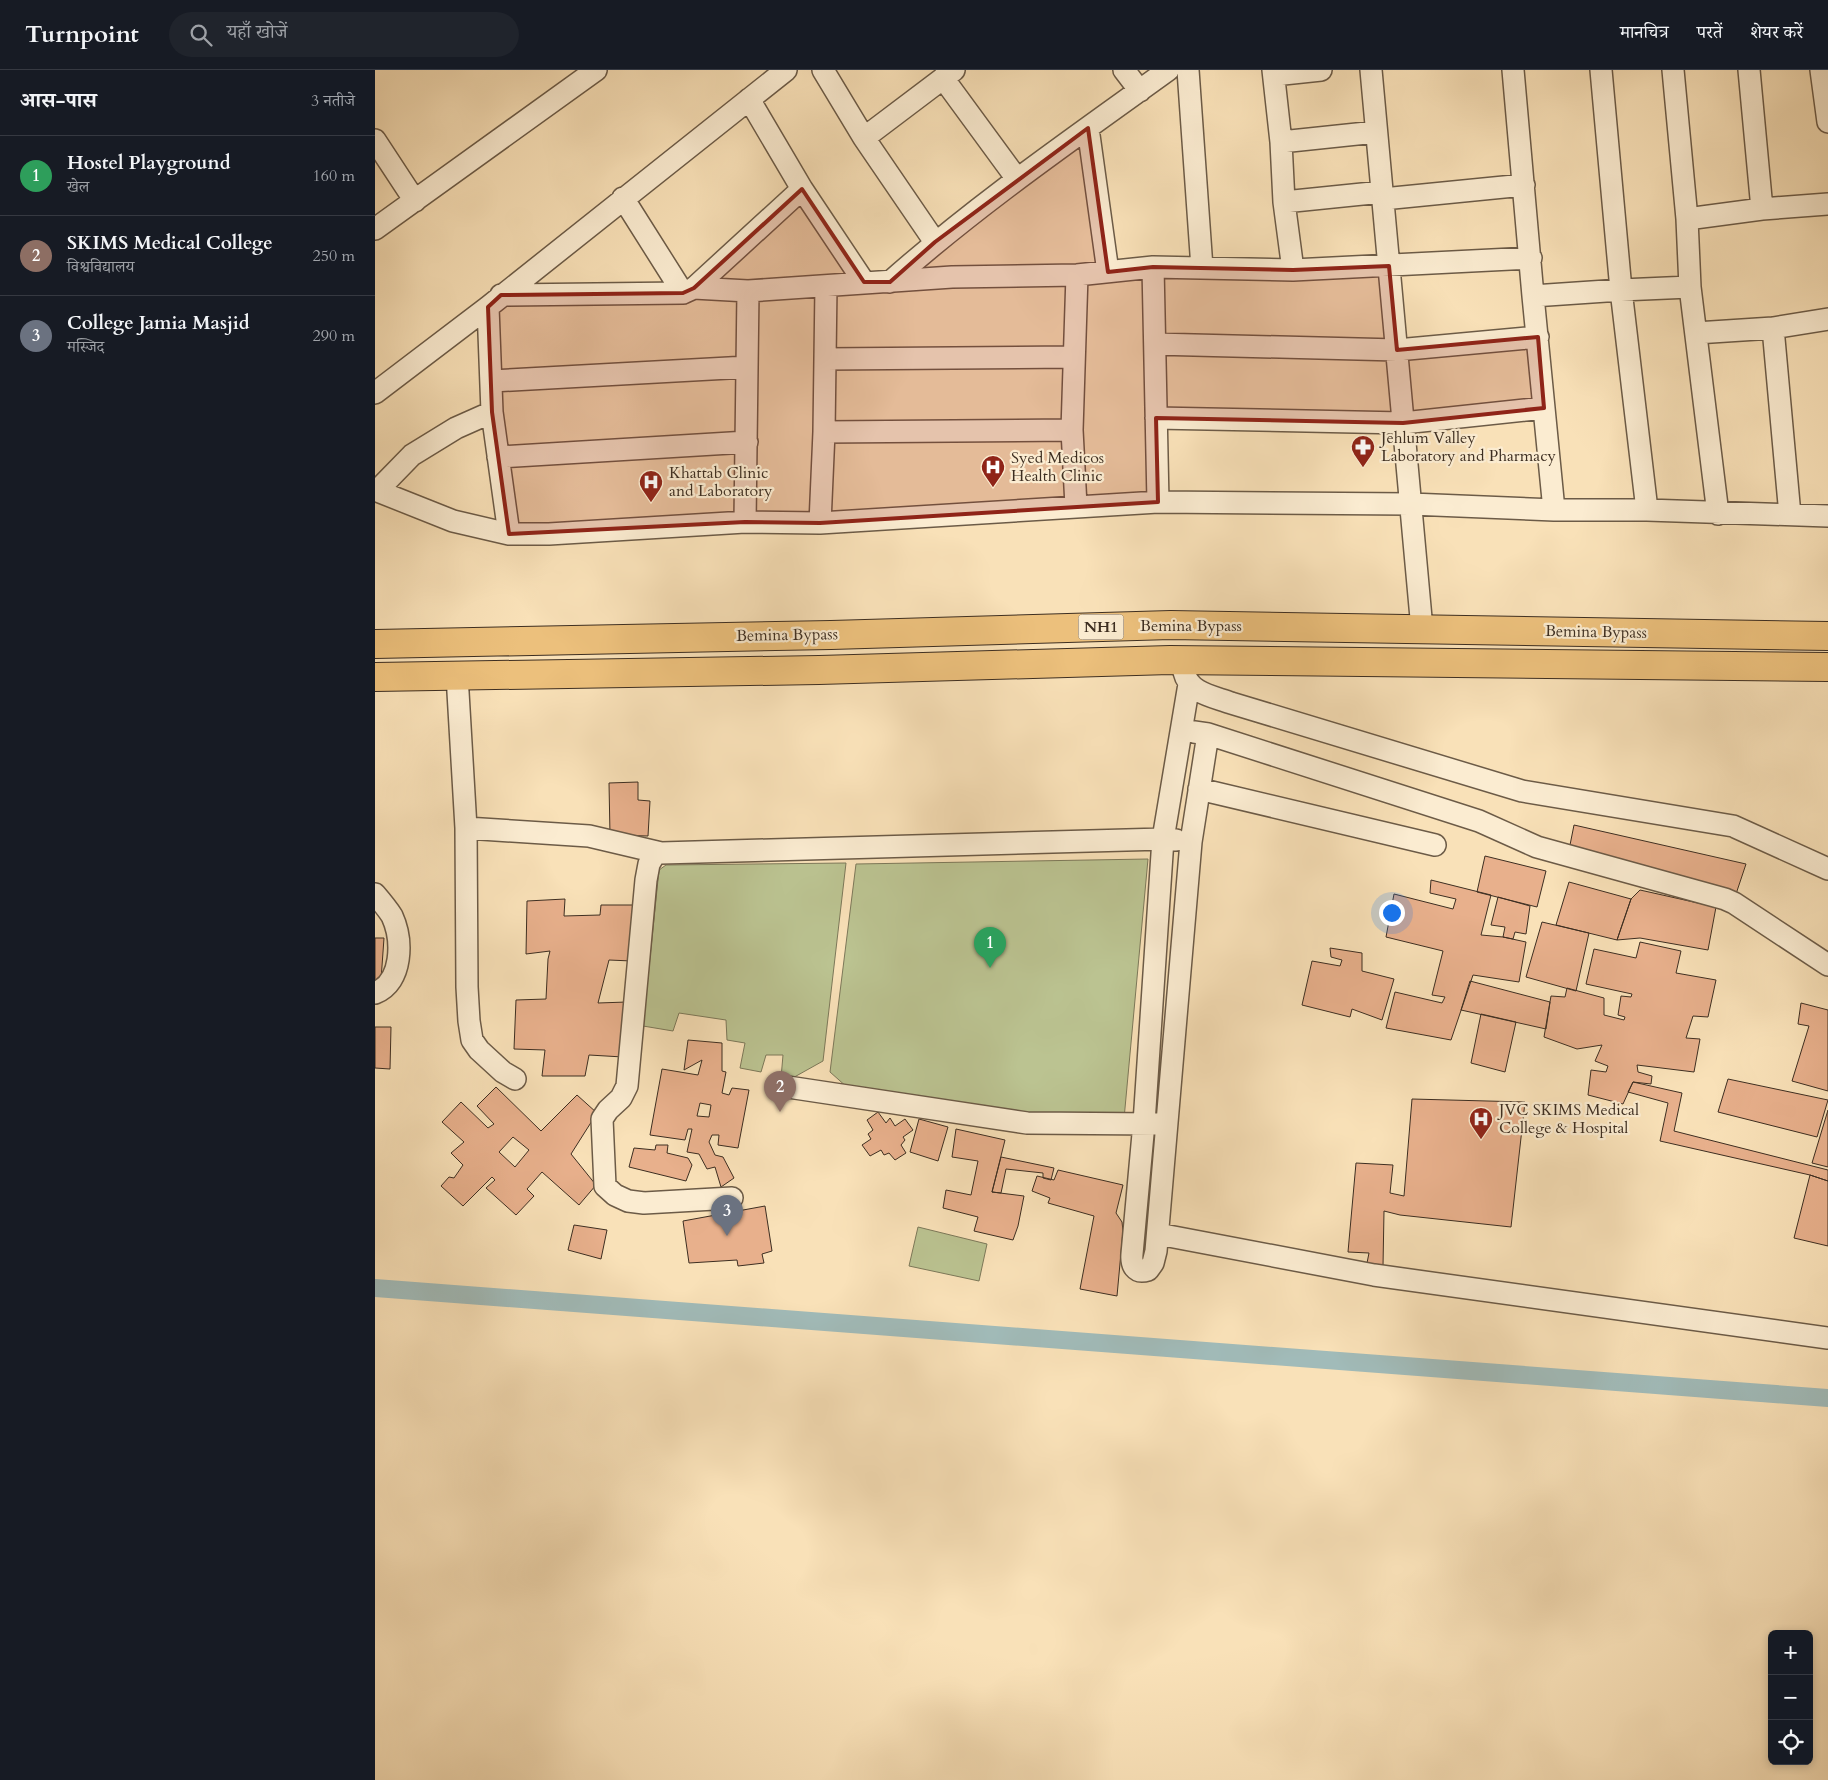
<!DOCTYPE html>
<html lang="hi">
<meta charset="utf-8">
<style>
:root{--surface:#171b24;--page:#20242c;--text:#f1f3f6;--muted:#9ea1a6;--line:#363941;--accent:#c59692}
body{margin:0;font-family:Cardo,"Noto Serif Devanagari",serif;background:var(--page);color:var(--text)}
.controls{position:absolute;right:15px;bottom:15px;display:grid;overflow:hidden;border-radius:8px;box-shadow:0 2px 8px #0003}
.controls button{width:45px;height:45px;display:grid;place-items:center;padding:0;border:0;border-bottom:1px solid var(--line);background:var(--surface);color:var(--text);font:25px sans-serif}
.you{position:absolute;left:1016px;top:842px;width:18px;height:18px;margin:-12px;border:4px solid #fff;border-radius:50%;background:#1a73e8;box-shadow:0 0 0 8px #1a73e833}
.badge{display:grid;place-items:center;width:32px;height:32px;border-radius:50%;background:var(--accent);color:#fff;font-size:16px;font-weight:700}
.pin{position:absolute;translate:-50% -41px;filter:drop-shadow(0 1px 2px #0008)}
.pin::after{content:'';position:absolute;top:26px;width:18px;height:15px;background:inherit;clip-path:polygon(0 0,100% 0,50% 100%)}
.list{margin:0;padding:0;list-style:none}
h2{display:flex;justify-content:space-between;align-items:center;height:65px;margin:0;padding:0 20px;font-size:21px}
h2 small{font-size:16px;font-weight:400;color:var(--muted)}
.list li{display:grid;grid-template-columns:32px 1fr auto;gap:15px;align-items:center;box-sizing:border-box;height:80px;padding:0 20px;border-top:1px solid var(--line)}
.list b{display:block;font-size:19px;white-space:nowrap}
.list p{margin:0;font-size:16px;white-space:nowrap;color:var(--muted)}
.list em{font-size:16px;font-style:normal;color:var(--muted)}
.icon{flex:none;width:28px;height:28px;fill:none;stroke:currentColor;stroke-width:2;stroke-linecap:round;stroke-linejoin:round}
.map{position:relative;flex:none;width:1453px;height:1710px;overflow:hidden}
header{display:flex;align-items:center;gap:30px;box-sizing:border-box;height:70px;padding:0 25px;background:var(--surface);border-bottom:1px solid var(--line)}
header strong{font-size:24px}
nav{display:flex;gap:28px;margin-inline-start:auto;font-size:18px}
.search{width:350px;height:45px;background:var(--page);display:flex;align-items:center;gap:12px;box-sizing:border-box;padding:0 18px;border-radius:28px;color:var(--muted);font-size:19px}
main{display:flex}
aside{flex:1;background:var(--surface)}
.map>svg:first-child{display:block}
.green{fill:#bbc391;stroke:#7c7859}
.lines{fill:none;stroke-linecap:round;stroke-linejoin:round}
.canal{stroke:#a1bbb9;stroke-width:18}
.building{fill:#e8b08c;stroke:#3d2e21;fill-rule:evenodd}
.minor-casing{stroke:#6c5b47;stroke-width:24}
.highway-casing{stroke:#3d2e21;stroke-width:30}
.minor{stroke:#fbecd1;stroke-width:21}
.highway{stroke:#ecc07c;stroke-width:28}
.marked{fill:#8f2418;fill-opacity:0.2;stroke:#8f2418;stroke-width:4;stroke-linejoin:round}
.labels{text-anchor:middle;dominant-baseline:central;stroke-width:4.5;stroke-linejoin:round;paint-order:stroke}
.shield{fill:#fbecd1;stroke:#766756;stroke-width:1}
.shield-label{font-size:15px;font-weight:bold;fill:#3d2e21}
.poi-label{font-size:16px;fill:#3d2e21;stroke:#fbecd1;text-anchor:start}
.street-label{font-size:16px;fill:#3d2e21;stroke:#fbecd1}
</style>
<header>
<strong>Turnpoint</strong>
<div class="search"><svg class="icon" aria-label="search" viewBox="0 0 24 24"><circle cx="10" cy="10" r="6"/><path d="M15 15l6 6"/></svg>यहाँ खोजें</div>
<nav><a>मानचित्र</a><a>परतें</a><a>शेयर करें</a></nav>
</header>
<main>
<aside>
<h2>आस-पास<small>3 नतीजे</small></h2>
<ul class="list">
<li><span class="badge" style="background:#2e9e5b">1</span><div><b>Hostel Playground</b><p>खेल</p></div><em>160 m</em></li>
<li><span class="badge" style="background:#8d6e63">2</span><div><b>SKIMS Medical College</b><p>विश्वविद्यालय</p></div><em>250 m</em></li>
<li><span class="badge" style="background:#6b7280">3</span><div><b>College Jamia Masjid</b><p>मस्जिद</p></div><em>290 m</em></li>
</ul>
</aside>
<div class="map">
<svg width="1453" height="1710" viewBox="0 0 1453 1710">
<rect width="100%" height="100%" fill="#f9e1b8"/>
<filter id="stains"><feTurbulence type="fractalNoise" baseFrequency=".004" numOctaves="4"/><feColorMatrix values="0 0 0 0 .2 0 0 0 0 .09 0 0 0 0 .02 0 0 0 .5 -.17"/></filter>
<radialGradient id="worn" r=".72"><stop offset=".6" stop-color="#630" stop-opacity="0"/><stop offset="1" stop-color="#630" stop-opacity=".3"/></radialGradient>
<path class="green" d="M 773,789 L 749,1049 L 664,1046 L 473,1018 L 455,1002 L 481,794 Z
M 471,793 L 448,991 L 414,1010 L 406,1008 L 408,985 L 391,985 L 386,1002 L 365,998 L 370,973 L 352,970 L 351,950 L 304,943 L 298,961 L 268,956 L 284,800 L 291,795 Z
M 543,1157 L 612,1174 L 604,1211 L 534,1196 Z"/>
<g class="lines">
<path class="canal" d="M 0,1218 L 1453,1328"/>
</g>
<path class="building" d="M 263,712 L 263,730 L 275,731 L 273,766 L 235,765 L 234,713 Z
M 1199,755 L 1371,794 L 1361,824 L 1194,780 Z
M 1110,786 L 1171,801 L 1162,837 L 1102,822 Z
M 1056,810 L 1116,825 L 1106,865 L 1128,867 L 1151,872 L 1144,912 L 1098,905 L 1076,970 L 1011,958 L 1020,922 L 1067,933 L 1070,927 L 1057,925 L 1068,881 L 1011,867 L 1019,824 L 1078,839 L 1081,829 L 1055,823 Z
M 1194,812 L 1256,829 L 1242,870 L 1181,855 Z
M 1265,820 L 1341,837 L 1333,880 L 1265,868 L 1242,870 L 1256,829 Z
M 1123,827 L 1155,836 L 1151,864 L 1140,862 L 1138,869 L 1128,867 L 1130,857 L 1116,855 Z
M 190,829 L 189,846 L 225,845 L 226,835 L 264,835 L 257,891 L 234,890 L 223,933 L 252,932 L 248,987 L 214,985 L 210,1006 L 167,1006 L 170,980 L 139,979 L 141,930 L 171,929 L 173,889 L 175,881 L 151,884 L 152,831 Z
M 1167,852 L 1214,863 L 1201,921 L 1151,907 Z
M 0,868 L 9,868 L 6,910 L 0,910 Z
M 1265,872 L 1306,881 L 1301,903 L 1341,910 L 1333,947 L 1318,946 L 1311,968 L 1325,969 L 1319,1002 L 1262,995 L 1263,1002 L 1277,1006 L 1276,1014 L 1258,1012 L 1248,1034 L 1213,1025 L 1216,1000 L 1231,1002 L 1233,996 L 1220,991 L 1227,975 L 1202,979 L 1169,967 L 1176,926 L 1190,927 L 1192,918 L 1229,928 L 1229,945 L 1249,950 L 1250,947 L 1243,945 L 1246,926 L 1256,927 L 1257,924 L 1211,914 L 1219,879 L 1261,888 Z
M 955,878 L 987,883 L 987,901 L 1019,909 L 1007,950 L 977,939 L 975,947 L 927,935 L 937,891 L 965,896 L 967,890 L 956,887 Z
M 1095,911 L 1175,932 L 1171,959 L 1086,940 Z
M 1426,933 L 1453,940 L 1453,1021 L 1417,1011 L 1434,956 L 1423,954 Z
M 1106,944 L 1141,952 L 1130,1002 L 1096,993 Z
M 0,957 L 16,957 L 15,999 L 0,998 Z
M 313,970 L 347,973 L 347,1001 L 351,1002 L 347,1023 L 354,1025 L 357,1018 L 374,1020 L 363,1078 L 343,1075 L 344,1065 L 337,1065 L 334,1072 L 340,1085 L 348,1087 L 359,1108 L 346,1117 L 340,1097 L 332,1099 L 324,1084 L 312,1082 L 317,1059 L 313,1059 L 310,1070 L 275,1065 L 287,999 L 323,1005 L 327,990 L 309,1000 ZM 325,1033 L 336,1035 L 334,1047 L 322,1046 Z
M 1353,1009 L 1453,1030 L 1442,1067 L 1343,1042 Z
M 1258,1012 L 1307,1023 L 1299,1061 L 1453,1100 L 1453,1111 L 1435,1105 L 1285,1071 L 1293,1033 L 1253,1022 Z
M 121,1017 L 166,1061 L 202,1025 L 222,1043 L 196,1084 L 221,1115 L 204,1135 L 167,1102 L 152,1119 L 159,1126 L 141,1145 L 111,1118 L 120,1110 L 117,1107 L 88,1136 L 66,1116 L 74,1107 L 79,1108 L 88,1095 L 76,1083 L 89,1072 L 67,1052 L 86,1032 L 113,1058 L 119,1054 L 102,1036 ZM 138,1067 L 154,1080 L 140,1097 L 124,1082 Z
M 1037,1029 L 1150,1032 L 1136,1157 L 1025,1145 L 1009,1141 L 1008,1196 L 992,1193 L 994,1183 L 973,1182 L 981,1093 L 1018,1095 L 1015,1123 L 1029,1126 Z
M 1453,1040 L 1453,1097 L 1437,1093 Z
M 503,1042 L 511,1053 L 515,1048 L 520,1056 L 530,1049 L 538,1060 L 528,1067 L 530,1070 L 526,1075 L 531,1083 L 520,1090 L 514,1083 L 509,1085 L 506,1080 L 495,1086 L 487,1075 L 496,1069 L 493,1064 L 498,1060 L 492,1050 Z
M 544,1049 L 573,1057 L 563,1091 L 535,1082 Z
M 581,1059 L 630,1070 L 617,1122 L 649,1126 L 643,1156 L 638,1170 L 599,1161 L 603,1147 L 568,1138 L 571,1120 L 596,1125 L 603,1091 L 577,1087 Z
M 281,1075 L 293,1075 L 292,1083 L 313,1088 L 317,1095 L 311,1111 L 254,1097 L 259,1078 L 280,1080 Z
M 626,1087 L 679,1098 L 676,1110 L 668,1108 L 668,1103 L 631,1099 L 626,1123 L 617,1122 Z
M 683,1100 L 748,1115 L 741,1143 L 747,1152 L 748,1161 L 742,1226 L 705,1219 L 719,1146 L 673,1133 L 675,1128 L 657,1121 L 662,1106 L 679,1110 Z
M 1435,1105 L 1453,1111 L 1453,1176 L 1419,1168 Z
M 390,1136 L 397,1181 L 387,1184 L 389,1193 L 363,1196 L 362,1190 L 314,1193 L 308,1151 Z
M 199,1155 L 232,1160 L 226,1189 L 193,1180 Z"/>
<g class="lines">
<g class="minor-casing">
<path id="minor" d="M 448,0 L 489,68 L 560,172
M 749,0 L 765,21
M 813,0 L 827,198
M 898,0 L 906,72 L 909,132 L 918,200
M 996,0 L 1047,559
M 1138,0 L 1158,226 L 1179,440
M 1226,0 L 1246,220 L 1272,440
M 1298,0 L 1312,149
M 1374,0 L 1387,139
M 1446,0 L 1453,52
M 899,5 L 946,0
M 568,8 L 642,109
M 374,29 L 427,119 L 489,212
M 713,58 L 733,202
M 489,68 L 579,0
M 0,70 L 40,131
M 906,72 L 1001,62
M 248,128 L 308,223
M 1008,129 L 1149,115
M 909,132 L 1007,122
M 0,159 L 221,0
M 778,197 L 783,432
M 515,212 C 603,134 699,68 793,0
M 319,218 L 427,119
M 126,225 L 308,223 L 319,218 L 373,221 L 577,207 L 702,205 L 778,197 L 918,200 L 1156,188
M 1158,226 L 1246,220 L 1315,217
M 113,237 L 117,342 L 134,464
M 1398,258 L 1415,445
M 1321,263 L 1398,258 L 1453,249
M 780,274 L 1022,280 L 1163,267
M 450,289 L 698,287
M 117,311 L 372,297
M 0,323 L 113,237 L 411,0
M 781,348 L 1028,353 L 1169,338
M 449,362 L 697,360
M 123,387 L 372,372
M 0,420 L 78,451 L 134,464 L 174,464 L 370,452 L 445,453 L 783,432 L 1036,434 L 1179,440 L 1272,440 L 1453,446
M 2,421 L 37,385 L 81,358 L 117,342
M 701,436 L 697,360 L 702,205
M 1343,444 L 1315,217 L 1312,149 L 1387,139 L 1453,134
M 370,452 L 373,221
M 445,453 L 449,362 L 451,216
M 809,602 C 814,623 837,626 856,633 L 1147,721 L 1358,756 L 1453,799
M 82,605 L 91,758 L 92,917 L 94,951 L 97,970 L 104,980 L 128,1002 L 140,1009
M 814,614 L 788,769 L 769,1053 L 757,1184 C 756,1195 760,1204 773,1200 L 778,1193 L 781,1181 L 816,772 L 833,664
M 819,662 L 833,664 L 1104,751 L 1162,777 L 1350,829 L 1359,833 L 1453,895
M 824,719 L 1060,775
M 91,758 L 214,766 L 286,783 L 788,769 L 801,770
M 281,782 L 274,794 L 271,810 L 252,1016 L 246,1028 L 233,1040 L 227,1049 L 230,1116 L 240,1125 L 253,1131 L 269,1133 L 357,1128
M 0,824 C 6,831 12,838 17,846 C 28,870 28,912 0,923
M 413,1017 L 652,1053 L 783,1054
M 783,1164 L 999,1205 L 1453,1268"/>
</g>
<g class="highway-casing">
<path id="highway" d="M 0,574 L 456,565 L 796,555 L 1453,566
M 0,607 L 444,600 L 795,590 L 1453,597"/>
</g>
<use href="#minor" class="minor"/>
<use href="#highway" class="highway"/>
</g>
<path class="marked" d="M 713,58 L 733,202 L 778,197 L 918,200 L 1014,196 L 1022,280 L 1163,267 L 1169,338 L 1028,353 L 781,348 L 783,432 L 445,453 L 370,452 L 134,464 L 117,342 L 113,237 L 126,225 L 308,223 L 319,218 L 427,119 L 489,212 L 515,212 L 560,172 Z"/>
<defs>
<g id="pharmacy-pin" transform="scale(1.25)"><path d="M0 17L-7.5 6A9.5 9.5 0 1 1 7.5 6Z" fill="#8f2418" stroke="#fbecd1"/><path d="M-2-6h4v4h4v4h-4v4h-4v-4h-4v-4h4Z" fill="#fff"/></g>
<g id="hospital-pin" transform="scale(1.25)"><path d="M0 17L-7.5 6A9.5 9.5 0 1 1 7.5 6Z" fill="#8f2418" stroke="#fbecd1"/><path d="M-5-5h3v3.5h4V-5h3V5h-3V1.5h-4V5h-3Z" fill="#fff"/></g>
</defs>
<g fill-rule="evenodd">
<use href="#pharmacy-pin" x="988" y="377"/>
<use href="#hospital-pin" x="618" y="397"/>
<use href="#hospital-pin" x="276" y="412"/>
<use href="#hospital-pin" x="1106" y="1049"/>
</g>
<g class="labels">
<rect class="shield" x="703.5" y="544.5" width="45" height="25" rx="4"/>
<g class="shield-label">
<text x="726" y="557">NH1</text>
</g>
<g class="poi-label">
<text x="1006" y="368">Jehlum Valley<tspan x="1006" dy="18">Laboratory and Pharmacy</tspan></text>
<text x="636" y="388">Syed Medicos<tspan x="636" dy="18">Health Clinic</tspan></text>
<text x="294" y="403">Khattab Clinic<tspan x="294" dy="18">and Laboratory</tspan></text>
<text x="1124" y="1040">JVC SKIMS Medical<tspan x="1124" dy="18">College &amp; Hospital</tspan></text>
</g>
<g class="street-label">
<text x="816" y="556">Bemina Bypass</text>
<text transform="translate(1221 562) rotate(1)">Bemina Bypass</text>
<text transform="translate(412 565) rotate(-1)">Bemina Bypass</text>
</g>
</g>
<rect width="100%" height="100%" filter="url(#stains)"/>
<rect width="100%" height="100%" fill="url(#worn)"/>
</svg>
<div class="controls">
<button>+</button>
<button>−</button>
<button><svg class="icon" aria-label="locate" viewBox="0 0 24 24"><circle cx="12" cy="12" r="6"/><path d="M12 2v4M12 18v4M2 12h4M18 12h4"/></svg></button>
</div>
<div class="you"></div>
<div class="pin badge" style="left:615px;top:898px;background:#2e9e5b">1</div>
<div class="pin badge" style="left:405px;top:1042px;background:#8d6e63">2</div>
<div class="pin badge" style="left:352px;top:1166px;background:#6b7280">3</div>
</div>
</main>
